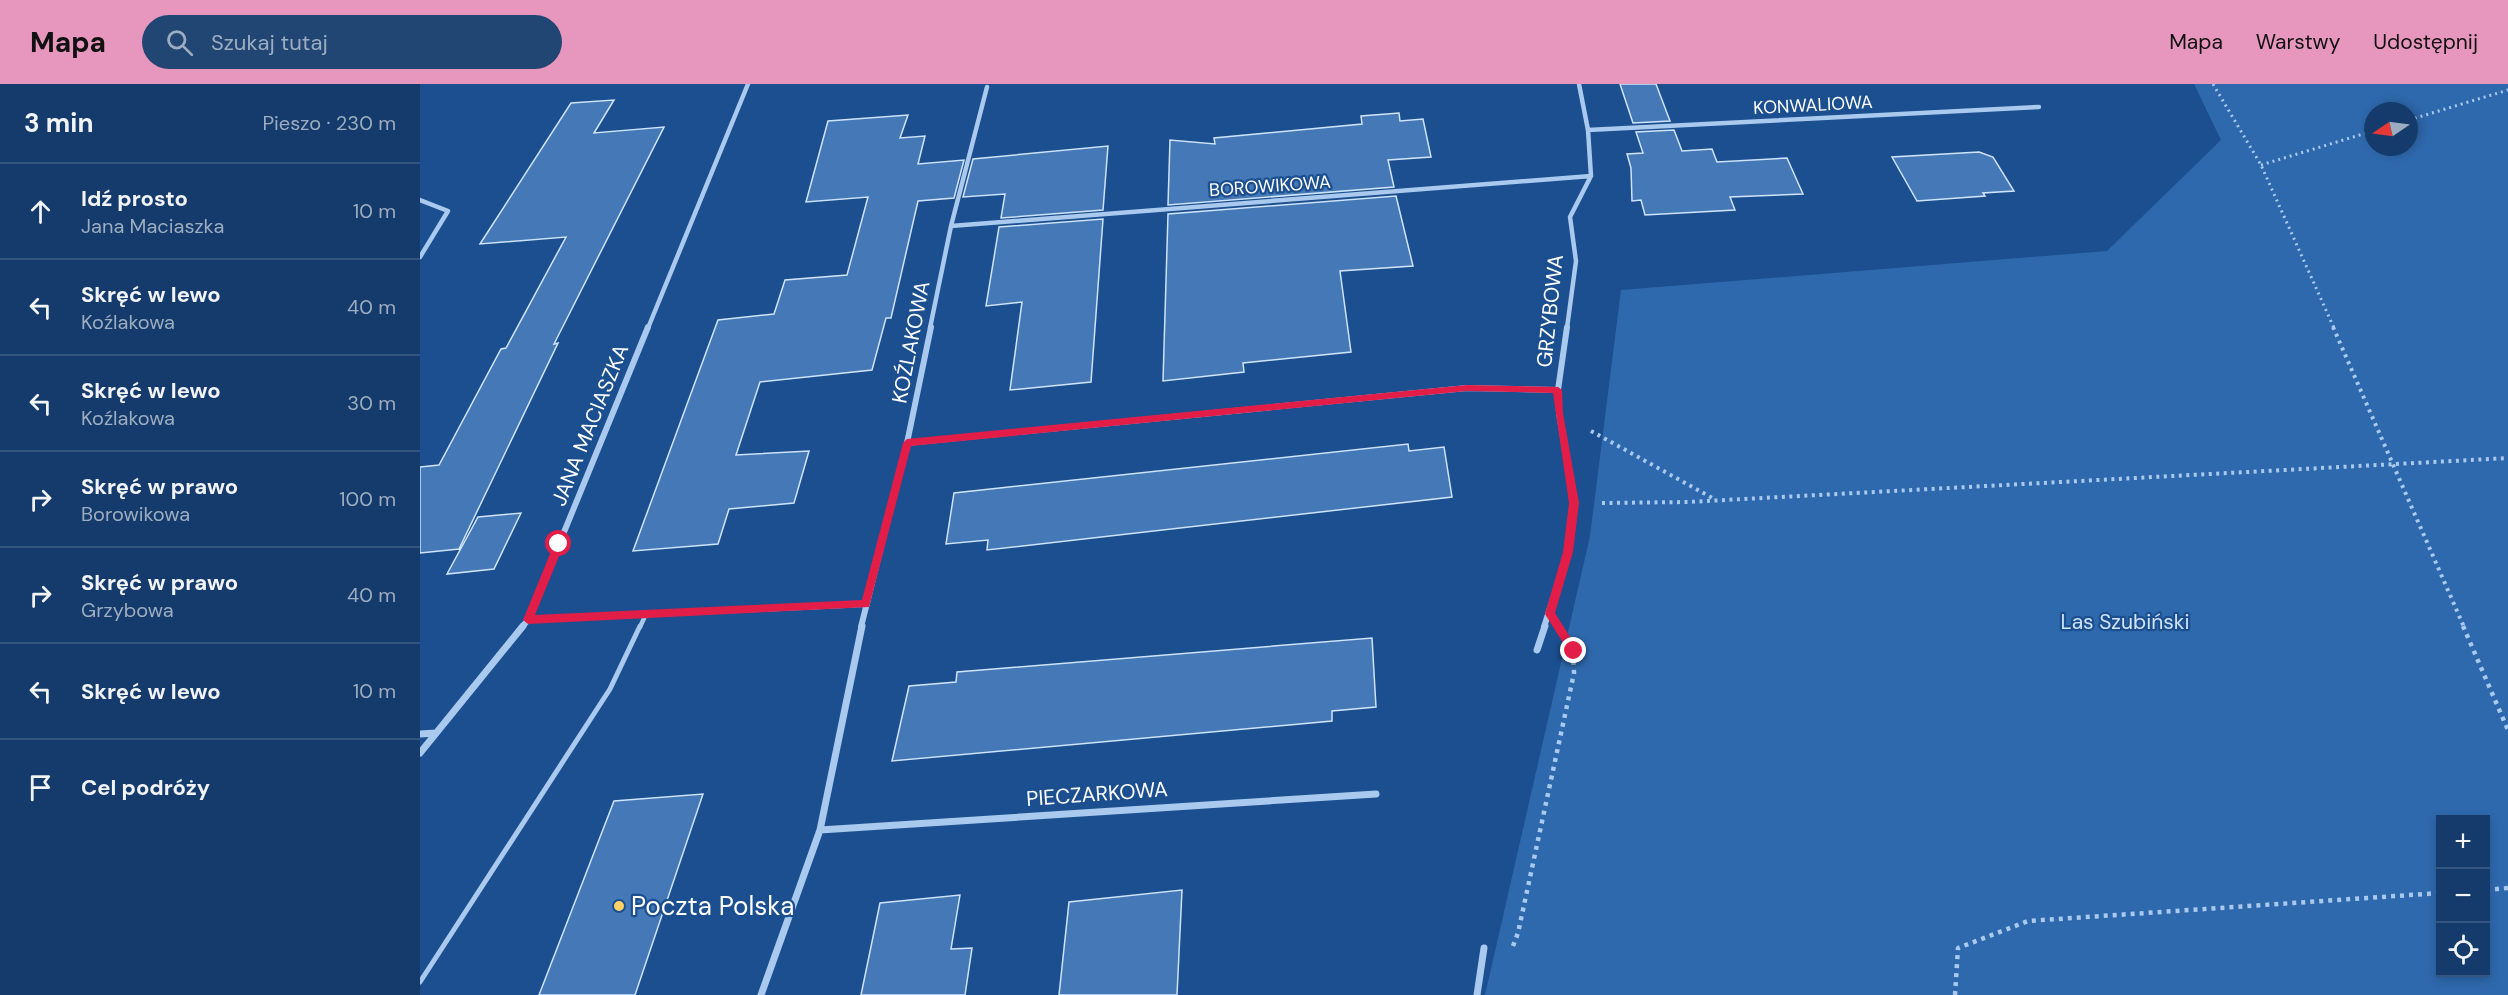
<!DOCTYPE html>
<html lang="pl">
<meta charset="utf-8">
<style>
:root{--surface:#143b6b;--page:#214673;--text:#f1f3f6;--muted:#9dadc1;--line:#33557e;--accent:#e797bd}
body{margin:0;font-family:"DM Sans",sans-serif;background:var(--page);color:var(--text)}
.controls{position:absolute;right:18px;bottom:18px;display:grid;overflow:hidden;border-radius:0px;box-shadow:0 3px 9px #0003}
.controls button{width:54px;height:54px;display:grid;place-items:center;padding:0;border:0;border-bottom:2px solid var(--line);background:var(--surface);color:var(--text);font:30px sans-serif}
.compass{position:absolute;left:1944px;top:18px;width:54px;height:54px;border-radius:50%;background:var(--surface);box-shadow:0 3px 9px #0003;rotate:257deg}
.stop{position:absolute;width:18px;height:18px;margin:-14px;border:4px solid #e11d48;border-radius:50%;background:#fff}
.stop.end{background:#e11d48;border-color:#fff;box-shadow:0 2px 6px #0008}
.list{margin:0;padding:0;list-style:none}
h2{display:flex;justify-content:space-between;align-items:center;height:78px;margin:0;padding:0 24px;font-size:26px}
h2 small{font-size:20px;font-weight:400;color:var(--muted)}
.list li{display:grid;grid-template-columns:39px 1fr auto;gap:18px;align-items:center;box-sizing:border-box;height:96px;padding:0 24px;border-top:2px solid var(--line)}
.list b{display:block;font-size:22px;white-space:nowrap}
.list p{margin:0;font-size:20px;white-space:nowrap;color:var(--muted)}
.list em{font-size:20px;font-style:normal;color:var(--muted)}
.icon{flex:none;width:33px;height:33px;fill:none;stroke:currentColor;stroke-width:2;stroke-linecap:round;stroke-linejoin:round}
.map{position:relative;flex:none;width:2088px;height:911px;overflow:hidden}
header{display:flex;align-items:center;gap:36px;box-sizing:border-box;height:84px;padding:0 30px;background:var(--accent);color:#111}
header strong{font-size:28px}
nav{display:flex;gap:33px;margin-inline-start:auto;font-size:21px}
.search{width:420px;height:54px;background:var(--page);display:flex;align-items:center;gap:15px;box-sizing:border-box;padding:0 21px;border-radius:33px;color:var(--muted);font-size:22px}
main{display:flex}
aside{flex:1;background:var(--surface)}
.map>svg:first-child{display:block}
.green{fill:#2e69ad;fill-rule:evenodd}
.building{fill:#4478b7;stroke:#cfe3fa;stroke-width:1.5}
.lines{fill:none;stroke-linecap:round;stroke-linejoin:round}
.path-far2{stroke:#a9c9ee;stroke-width:3;stroke-dasharray:2 4;stroke-linecap:butt}
.path-far1{stroke:#a9c9ee;stroke-width:4;stroke-dasharray:3 4.5;stroke-linecap:butt}
.path{stroke:#a9c9ee;stroke-width:4.5;stroke-dasharray:4 5;stroke-linecap:butt}
.lane-far1{stroke:#a9c9ee;stroke-width:4.5}
.lane{stroke:#a9c9ee;stroke-width:5}
.street-far2{stroke:#a9c9ee;stroke-width:4.5}
.street-far1{stroke:#a9c9ee;stroke-width:6}
.street{stroke:#a9c9ee;stroke-width:7}
.route{fill:#e11d48}
.poi-dot{fill:#ffd166;stroke:#1b4f8f;stroke-width:2}
.labels{text-anchor:middle;dominant-baseline:central;stroke-width:4.5;stroke-linejoin:round;paint-order:stroke}
.far-street-label{font-size:18px;fill:#fff;stroke:#1b4f8f}
.street-label{font-size:21px;fill:#fff;stroke:#1b4f8f}
.park-label{font-size:21px;fill:#cfe3fa;stroke:#1b4f8f}
.near-poi-label{font-size:26px;fill:#fff;stroke:#1b4f8f;text-anchor:start}
</style>
<header>
<strong>Mapa</strong>
<div class="search"><svg class="icon" aria-label="search" viewBox="0 0 24 24"><circle cx="10" cy="10" r="6"/><path d="M15 15l6 6"/></svg>Szukaj tutaj</div>
<nav><a>Mapa</a><a>Warstwy</a><a>Udostępnij</a></nav>
</header>
<main>
<aside>
<h2>3 min<small>Pieszo · 230 m</small></h2>
<ul class="list">
<li><svg class="icon" aria-label="ahead" viewBox="0 0 24 24"><path d="M12 20V5M6 11l6-6 6 6"/></svg><div><b>Idź prosto</b><p>Jana Maciaszka</p></div><em>10 m</em></li>
<li><svg class="icon" aria-label="left" viewBox="0 0 24 24"><path d="M17 20v-9H6M10 6l-5 5 5 5"/></svg><div><b>Skręć w lewo</b><p>Koźlakowa</p></div><em>40 m</em></li>
<li><svg class="icon" aria-label="left" viewBox="0 0 24 24"><path d="M17 20v-9H6M10 6l-5 5 5 5"/></svg><div><b>Skręć w lewo</b><p>Koźlakowa</p></div><em>30 m</em></li>
<li><svg class="icon" aria-label="right" viewBox="0 0 24 24"><path d="M7 20v-9h11M14 6l5 5-5 5"/></svg><div><b>Skręć w prawo</b><p>Borowikowa</p></div><em>100 m</em></li>
<li><svg class="icon" aria-label="right" viewBox="0 0 24 24"><path d="M7 20v-9h11M14 6l5 5-5 5"/></svg><div><b>Skręć w prawo</b><p>Grzybowa</p></div><em>40 m</em></li>
<li><svg class="icon" aria-label="left" viewBox="0 0 24 24"><path d="M17 20v-9H6M10 6l-5 5 5 5"/></svg><div><b>Skręć w lewo</b></div><em>10 m</em></li>
<li><svg class="icon" aria-label="arrive" viewBox="0 0 24 24"><path d="M6 21V4h12l-3 4 3 4H6"/></svg><div><b>Cel podróży</b></div></li>
</ul>
</aside>
<div class="map">
<svg width="2088" height="911" viewBox="0 0 2088 911">
<rect width="100%" height="100%" fill="#1b4f8f"/>
<path class="green" d="M 1774,0 L 2088,0 L 2088,911 L 1065,911 L 1170,452 L 1201,206 L 1687,167 L 1801,56 ZM 1953,27 L 1989,27 L 1989,63 L 1953,63 ZM 2020,736 L 2066,736 L 2066,888 L 2020,888 Z"/>
<path class="building" d="M 1200,0 L 1236,0 L 1250,37 L 1213,39 Z
M 194,16 L 174,49 L 244,43 L 134,260 L 138,259 L 39,465 L 0,469 L 0,383 L 19,381 L 81,265 L 86,264 L 146,153 L 60,160 L 151,19 Z
M 979,29 L 980,37 L 1003,35 L 1011,73 L 968,76 L 974,103 L 748,121 L 750,56 L 795,60 L 794,54 L 942,40 L 941,32 Z
M 488,31 L 480,54 L 505,52 L 498,80 L 544,76 L 534,114 L 498,117 L 471,234 L 466,234 L 452,286 L 340,298 L 316,371 L 389,367 L 374,419 L 309,425 L 298,460 L 213,467 L 298,236 L 354,230 L 365,196 L 427,191 L 448,113 L 386,118 L 408,37 Z
M 1254,46 L 1262,67 L 1292,65 L 1297,78 L 1367,74 L 1383,110 L 1310,113 L 1315,126 L 1225,131 L 1221,116 L 1212,117 L 1211,84 L 1207,70 L 1223,69 L 1216,48 Z
M 688,62 L 683,126 L 581,134 L 585,110 L 543,113 L 553,75 Z
M 1559,68 L 1573,73 L 1594,107 L 1563,109 L 1565,112 L 1497,117 L 1472,73 Z
M 976,112 L 993,182 L 920,187 L 931,268 L 823,279 L 824,288 L 743,297 L 748,130 Z
M 683,135 L 671,298 L 590,306 L 602,218 L 566,222 L 579,143 Z
M 988,360 L 989,367 L 1024,363 L 1032,413 L 567,466 L 568,456 L 526,460 L 534,409 Z
M 101,429 L 74,485 L 27,490 L 58,433 Z
M 952,554 L 956,623 L 912,627 L 912,637 L 472,677 L 489,602 L 536,598 L 537,588 Z
M 283,710 L 215,911 L 119,911 L 194,717 Z
M 762,806 L 757,911 L 639,911 L 649,818 Z
M 540,811 L 531,865 L 552,864 L 545,911 L 441,911 L 460,819 Z"/>
<g class="lines">
<path class="path-far2" d="M 1793,0 L 1841,81 L 1914,244
M 1989,36 L 2088,6
M 1841,81 L 1953,47"/>
<path class="path-far1" d="M 1913,243 L 2044,543
M 1171,347 L 1296,416
M 1182,419 L 1268,418 L 2088,374"/>
<path class="path" d="M 2043,542 L 2088,646
M 2066,806 L 2088,804
M 1093,862 L 1098,849 L 1154,589 L 1153,567 L 1149,560
M 1535,911 L 1538,864 L 1608,837 L 2020,809"/>
<path class="lane-far1" d="M 220,543 L 226,530"/>
<path class="lane" d="M 0,898 L 190,605 L 220,542"/>
<path class="street-far2" d="M 1168,46 L 1619,23
M 0,116 L 28,127 L 0,173
M 531,142 L 1171,92
M 228,244 L 328,0
M 510,244 L 531,142 L 567,3
M 1147,244 L 1156,177 L 1150,133 L 1171,92 L 1168,46 L 1159,0"/>
<path class="street-far1" d="M 487,359 L 1047,304 L 1138,306
M 108,536 L 446,520
M 102,543 L 108,536 L 228,243
M 441,543 L 487,359 L 511,243
M 1124,543 L 1148,468 L 1154,419 L 1139,329 L 1138,306 L 1147,243"/>
<path class="street" d="M 1117,566 L 1125,542
M 0,650 L 16,649
M 0,669 L 103,542
M 400,746 L 956,710
M 341,911 L 400,746 L 442,542
M 1057,911 L 1064,864"/>
</g>
<path class="route" d="M 1047,301 L 1138,303 L 1142,306 L 1143,329 L 1159,419 L 1153,468 L 1135,529 L 1157,564 L 1157,570 L 1150,570 L 1125,530 L 1143,468 L 1149,419 L 1133,309 L 1047,307 L 491,362 L 449,523 L 108,540 L 103,536 L 134,460 L 139,456 L 144,460 L 115,531 L 442,516 L 483,359 L 487,355 Z"/>
<circle class="poi-dot" cx="199" cy="822" r="6"/>
<g class="labels">
<g class="far-street-label">
<text transform="translate(1393 21) rotate(-3)">KONWALIOWA</text>
<text transform="translate(850 102) rotate(-4)">BOROWIKOWA</text>
</g>
<g class="street-label">
<text transform="translate(1130 227) rotate(-84)">GRZYBOWA</text>
<text transform="translate(491 258) rotate(-79)">KOŹLAKOWA</text>
<text transform="translate(170 341) rotate(-68)">JANA MACIASZKA</text>
<text transform="translate(677 710) rotate(-4)">PIECZARKOWA</text>
</g>
<g class="park-label">
<text x="1705" y="538">Las Szubiński</text>
</g>
<g class="near-poi-label">
<text x="211" y="822">Poczta Polska</text>
</g>
</g>
</svg>
<div class="controls">
<button>+</button>
<button>−</button>
<button><svg class="icon" aria-label="locate" viewBox="0 0 24 24"><circle cx="12" cy="12" r="6"/><path d="M12 2v4M12 18v4M2 12h4M18 12h4"/></svg></button>
</div>
<svg class="compass" viewBox="-18 -18 36 36"><path d="M0-13l5 13h-10z" fill="#e53935"/><path d="M0 13l5-13h-10z" fill="#9dadc1"/></svg>
<div class="stop" style="left:139px;top:460px"></div>
<div class="stop end" style="left:1154px;top:567px"></div>
</div>
</main>
